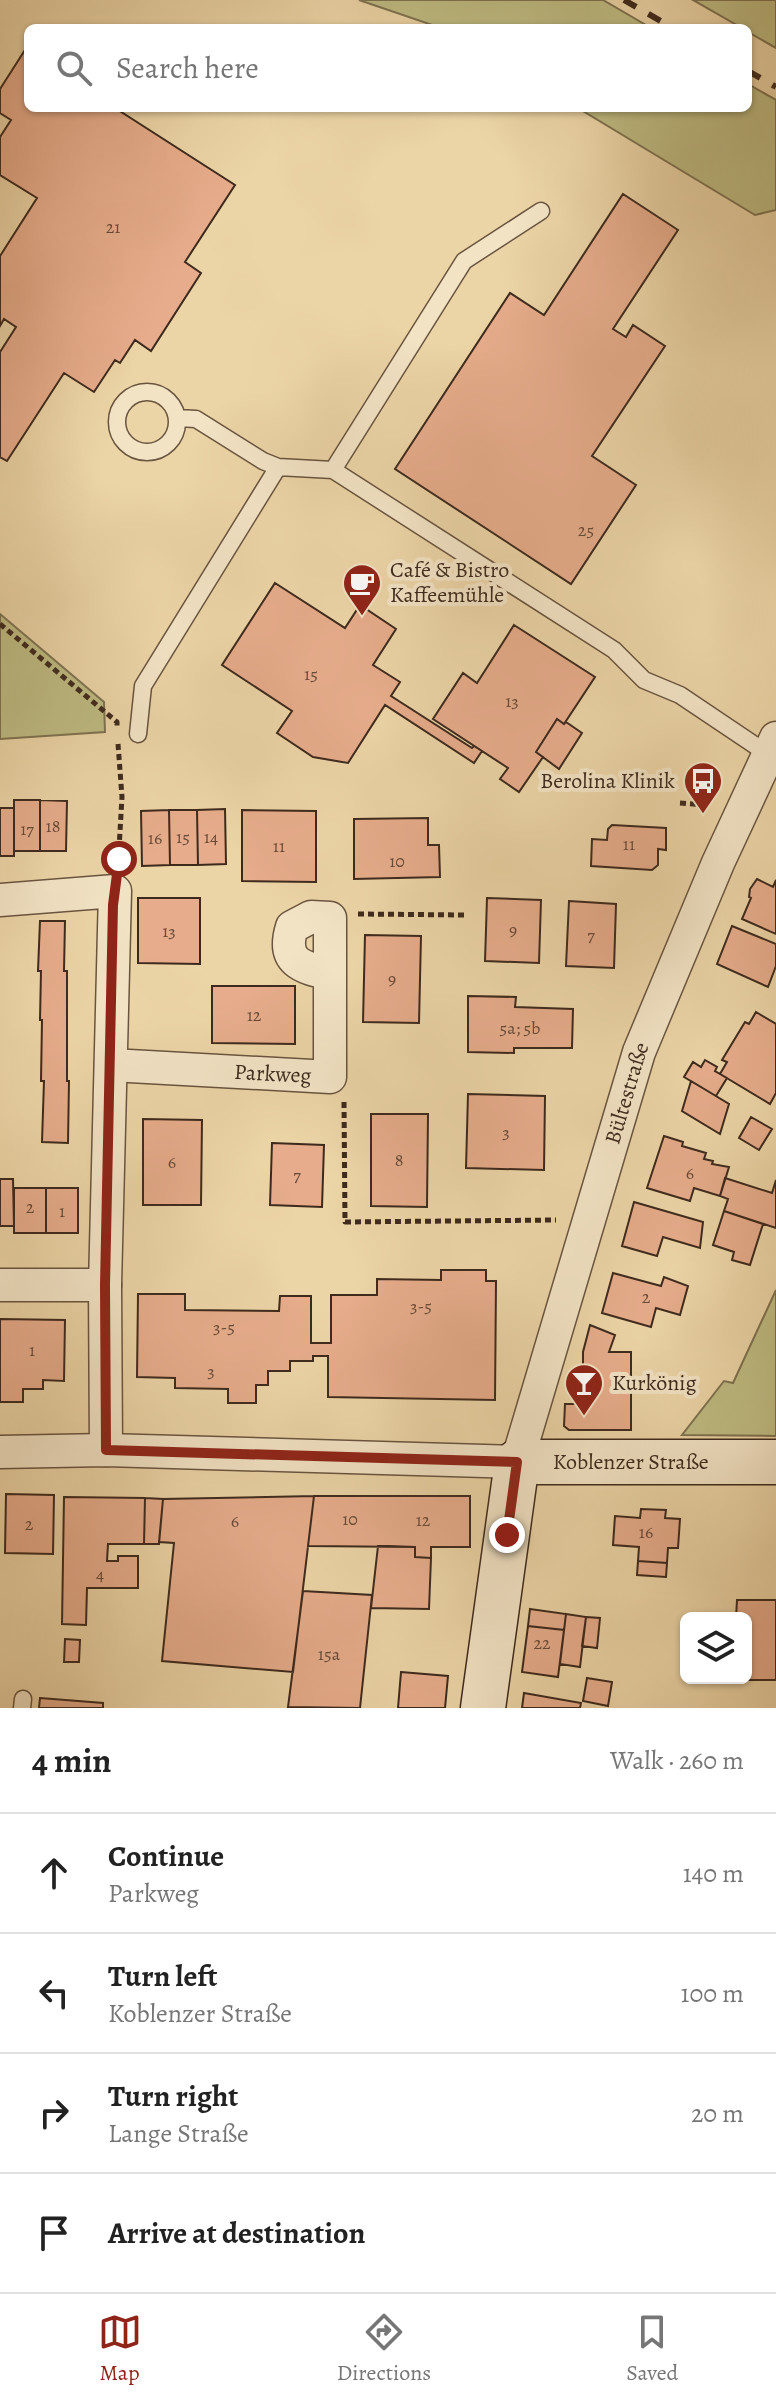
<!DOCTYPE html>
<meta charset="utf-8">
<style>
:root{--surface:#fff;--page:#f2f2f2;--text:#222;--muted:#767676;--line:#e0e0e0;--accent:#8f2418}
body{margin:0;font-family:Alegreya,serif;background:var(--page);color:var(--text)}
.controls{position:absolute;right:24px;bottom:24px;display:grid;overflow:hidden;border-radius:12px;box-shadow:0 2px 6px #0004}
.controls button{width:72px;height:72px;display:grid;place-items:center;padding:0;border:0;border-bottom:2px solid var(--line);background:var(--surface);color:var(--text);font:40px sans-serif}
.stop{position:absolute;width:24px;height:24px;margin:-18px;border:6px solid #8f2418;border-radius:50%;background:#fff}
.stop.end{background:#8f2418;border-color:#fff;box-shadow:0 2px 8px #0008}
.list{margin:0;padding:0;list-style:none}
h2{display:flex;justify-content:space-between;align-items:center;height:104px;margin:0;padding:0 32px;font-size:34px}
h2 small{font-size:26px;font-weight:400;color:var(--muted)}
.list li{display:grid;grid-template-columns:52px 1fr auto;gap:24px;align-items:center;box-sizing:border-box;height:120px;padding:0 32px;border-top:2px solid var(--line)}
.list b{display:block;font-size:30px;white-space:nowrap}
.list p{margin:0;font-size:26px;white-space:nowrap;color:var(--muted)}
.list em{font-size:26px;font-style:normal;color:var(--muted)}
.icon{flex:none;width:44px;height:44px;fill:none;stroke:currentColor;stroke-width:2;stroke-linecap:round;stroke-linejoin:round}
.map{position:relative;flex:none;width:776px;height:1708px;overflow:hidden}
.search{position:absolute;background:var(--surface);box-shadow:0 2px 6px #0004;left:24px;right:24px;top:24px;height:88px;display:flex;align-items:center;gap:20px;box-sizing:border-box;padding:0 28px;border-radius:12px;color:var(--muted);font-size:30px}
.sheet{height:584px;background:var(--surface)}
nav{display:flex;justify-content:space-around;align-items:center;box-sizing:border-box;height:112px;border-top:2px solid var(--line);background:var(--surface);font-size:22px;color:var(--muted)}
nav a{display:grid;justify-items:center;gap:4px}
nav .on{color:var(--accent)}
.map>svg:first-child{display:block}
.green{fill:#bebb82;stroke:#7e7250;stroke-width:2}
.building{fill:#e6ac8b;stroke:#3e2a1d;stroke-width:2}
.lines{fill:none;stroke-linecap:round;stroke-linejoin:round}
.lane-casing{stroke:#69543f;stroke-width:19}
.street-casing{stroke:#69543f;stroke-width:35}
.secondary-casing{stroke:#3e2a1d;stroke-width:47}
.path{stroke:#3e2a1d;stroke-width:5;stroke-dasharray:6 4;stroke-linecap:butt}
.lane{stroke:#f2e3c5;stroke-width:16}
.street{stroke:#f2e3c5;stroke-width:32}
.secondary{stroke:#f2e3c5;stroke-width:44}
.rail{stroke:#3e2a1d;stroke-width:6;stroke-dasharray:14 14;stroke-linecap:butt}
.route{stroke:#8f2418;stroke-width:10}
.labels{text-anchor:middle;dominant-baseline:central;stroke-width:8;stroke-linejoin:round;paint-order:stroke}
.number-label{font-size:18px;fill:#684a38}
.poi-label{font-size:22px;fill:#3e2a1d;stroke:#f2e3c5;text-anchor:start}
.street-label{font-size:22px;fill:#3e2a1d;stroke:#f2e3c5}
</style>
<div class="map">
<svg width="776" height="1708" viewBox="0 0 776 1708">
<rect width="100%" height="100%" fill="#ebd4a6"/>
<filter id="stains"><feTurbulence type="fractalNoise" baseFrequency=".0025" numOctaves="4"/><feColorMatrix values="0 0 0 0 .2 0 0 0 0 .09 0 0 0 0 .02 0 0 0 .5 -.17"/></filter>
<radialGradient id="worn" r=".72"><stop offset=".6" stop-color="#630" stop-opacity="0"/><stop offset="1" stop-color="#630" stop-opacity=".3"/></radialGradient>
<path class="green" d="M 359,0 L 603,0 L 651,28 L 441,28 Z
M 693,0 L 776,0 L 776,48 L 748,32 L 748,28 L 742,28 Z
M 748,84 L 776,100 L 776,210 L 755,215 L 578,108 L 748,108 Z
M 0,614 L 104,702 L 105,732 L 0,739 Z
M 776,1290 L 776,1436 L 682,1435 L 724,1381 L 733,1383 Z"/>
<path class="building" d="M 25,50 L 28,52 L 28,108 L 115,108 L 235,185 L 185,262 L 201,273 L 151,351 L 135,340 L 120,363 L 115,360 L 94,392 L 64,373 L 7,461 L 0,457 L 0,352 L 16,327 L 4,319 L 0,326 L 0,256 L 37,198 L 0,175 L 0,137 L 11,120 L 0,113 L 0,89 Z
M 623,194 L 678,230 L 613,329 L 626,337 L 633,325 L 665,346 L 592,456 L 636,485 L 571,584 L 395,469 L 510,293 L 544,315 Z
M 275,583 L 345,628 L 360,605 L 396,629 L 373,665 L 400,682 L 391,696 L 472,748 L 474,746 L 482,751 L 474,763 L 385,705 L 348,763 L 313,757 L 277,733 L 292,711 L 222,665 Z
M 514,625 L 595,677 L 564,724 L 557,719 L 536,752 L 543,757 L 519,792 L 500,779 L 508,768 L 433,719 L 463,673 L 477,683 Z
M 557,719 L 564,724 L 566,722 L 582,733 L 559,769 L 536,752 Z
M 14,800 L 40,800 L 40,851 L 14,851 Z
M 40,800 L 67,801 L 66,851 L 40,851 Z
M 0,808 L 14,808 L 14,856 L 0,856 Z
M 225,809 L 226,864 L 198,865 L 197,810 Z
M 169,810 L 197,810 L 198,865 L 170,865 Z
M 169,810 L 170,865 L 142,866 L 141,811 Z
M 242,810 L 316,811 L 316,882 L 242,881 Z
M 428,818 L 428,845 L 439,845 L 440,877 L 354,879 L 354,819 Z
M 612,825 L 666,828 L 666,850 L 658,849 L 658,865 L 652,870 L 591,866 L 592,839 L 607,840 L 608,829 Z
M 757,879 L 773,887 L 776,880 L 776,934 L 742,919 L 751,898 L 749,897 L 750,889 Z
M 138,898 L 200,898 L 200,964 L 138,963 Z
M 487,898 L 541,900 L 539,963 L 485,961 Z
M 569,901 L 616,904 L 614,968 L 566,966 Z
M 40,921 L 65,921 L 64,971 L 67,971 L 67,1081 L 69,1081 L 68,1143 L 42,1142 L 44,1081 L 41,1081 L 42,1020 L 40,1020 L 41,971 L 38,971 Z
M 732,926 L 776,944 L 776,966 L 768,987 L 717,964 Z
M 365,935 L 421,936 L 419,1023 L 363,1022 Z
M 212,986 L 295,986 L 295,1044 L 212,1043 Z
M 468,996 L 516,997 L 515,1007 L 573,1009 L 572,1048 L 514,1048 L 514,1053 L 468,1052 Z
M 756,1012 L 776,1024 L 776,1093 L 770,1104 L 720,1074 L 727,1062 L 722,1060 L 745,1022 L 749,1024 Z
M 705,1060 L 717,1067 L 715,1071 L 727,1078 L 716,1096 L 684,1077 L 693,1062 L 701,1067 Z
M 691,1081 L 729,1104 L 720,1134 L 682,1111 Z
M 468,1094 L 545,1096 L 544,1170 L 466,1168 Z
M 371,1114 L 428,1114 L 427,1207 L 371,1206 Z
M 751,1117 L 772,1129 L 759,1150 L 739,1138 Z
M 143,1119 L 202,1120 L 201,1205 L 143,1205 Z
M 664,1136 L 683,1142 L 682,1146 L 706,1153 L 704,1159 L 713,1161 L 712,1164 L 729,1167 L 720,1196 L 694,1188 L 690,1201 L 647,1188 Z
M 272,1143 L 324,1145 L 322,1207 L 270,1205 Z
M 725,1178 L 772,1193 L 776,1180 L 776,1228 L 724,1211 L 728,1199 L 720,1196 Z
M 0,1179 L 13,1179 L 14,1226 L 0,1226 Z
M 14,1188 L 46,1188 L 46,1233 L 14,1233 Z
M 46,1188 L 78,1188 L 78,1233 L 46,1233 Z
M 634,1202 L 703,1222 L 700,1248 L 663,1237 L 657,1256 L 622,1246 Z
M 724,1211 L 763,1224 L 750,1265 L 732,1260 L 734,1252 L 713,1245 Z
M 441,1270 L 486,1270 L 486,1281 L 496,1281 L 495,1400 L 328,1397 L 328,1356 L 313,1356 L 313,1361 L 290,1361 L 290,1371 L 268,1371 L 268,1385 L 256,1385 L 256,1403 L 228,1403 L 228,1389 L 175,1388 L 175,1378 L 137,1377 L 138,1294 L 185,1294 L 185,1310 L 279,1311 L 280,1296 L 311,1296 L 311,1343 L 331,1343 L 331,1295 L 377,1295 L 377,1279 L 441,1280 Z
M 613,1273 L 661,1286 L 664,1277 L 688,1286 L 680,1315 L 656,1308 L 651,1327 L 602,1313 Z
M 0,1319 L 65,1320 L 64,1381 L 43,1380 L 43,1389 L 23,1389 L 23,1402 L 0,1402 Z
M 590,1325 L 615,1335 L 609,1352 L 631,1352 L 631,1430 L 569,1430 L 564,1426 L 565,1404 L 583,1404 L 583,1352 Z
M 6,1494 L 54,1495 L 53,1554 L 5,1553 Z
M 314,1496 L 470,1496 L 470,1547 L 431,1547 L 431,1558 L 415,1557 L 415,1547 L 308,1546 Z
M 314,1496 L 293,1672 L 162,1661 L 174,1543 L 159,1542 L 163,1499 Z
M 64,1497 L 145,1498 L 144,1544 L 108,1544 L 107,1561 L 118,1561 L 118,1556 L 138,1556 L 138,1588 L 87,1588 L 86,1625 L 62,1624 Z
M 145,1498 L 163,1499 L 159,1544 L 144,1544 Z
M 641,1509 L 666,1510 L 665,1518 L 680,1519 L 678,1548 L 668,1548 L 667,1563 L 638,1561 L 639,1547 L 613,1545 L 615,1516 L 640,1518 Z
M 378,1546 L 415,1547 L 415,1557 L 431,1558 L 429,1609 L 371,1608 Z
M 638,1561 L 667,1563 L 666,1577 L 637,1575 Z
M 303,1591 L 372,1595 L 360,1708 L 288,1707 Z
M 737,1600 L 776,1600 L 776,1680 L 745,1680 L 746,1618 L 736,1618 Z
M 530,1609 L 566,1614 L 564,1630 L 528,1626 Z
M 566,1614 L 586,1617 L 580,1667 L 560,1664 Z
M 586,1617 L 600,1618 L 597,1648 L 582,1646 Z
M 528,1626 L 564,1630 L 558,1677 L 522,1672 Z
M 65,1639 L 80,1640 L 79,1662 L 64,1662 Z
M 401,1672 L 448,1676 L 445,1708 L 398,1708 Z
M 587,1678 L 612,1682 L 608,1706 L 583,1701 Z
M 524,1693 L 581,1703 L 580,1708 L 522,1708 Z
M 40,1698 L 103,1703 L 103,1708 L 39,1708 Z"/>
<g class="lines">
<g class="lane-casing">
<path id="lane" d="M 541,211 L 464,261 L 333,470 L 614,650 L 644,680 L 680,695 L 768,754
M117 422a30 30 0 1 1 60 0a30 30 0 1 1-60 0Z
M 177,418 L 196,419 L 263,461 L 278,467 L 333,470
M 138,734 L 143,686 L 278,467
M 22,1708 L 23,1699"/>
</g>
<g class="street-casing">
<g id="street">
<path d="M 0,900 L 115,891 L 105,1285 L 106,1450"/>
<path id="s1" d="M 111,1065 L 330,1077 L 330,918 L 311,917 L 292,927 C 281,962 301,967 330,974"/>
<path d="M 0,1285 L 105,1285"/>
<path id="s2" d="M 0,1452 L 106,1450 L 517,1462 L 639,1052 L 718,863 L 776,738"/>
</g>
</g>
<g class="secondary-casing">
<g id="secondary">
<path id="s3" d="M 483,1708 L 517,1462 L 776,1462"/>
</g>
</g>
<path class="path" d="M 0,624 L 117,722 L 117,726
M 118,744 L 122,797 L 118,866
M 680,803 L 707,805
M 358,914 L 466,915
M 344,1102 L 345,1222 L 556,1220"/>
<use href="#lane" class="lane"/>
<use href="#street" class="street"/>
<use href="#secondary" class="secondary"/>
<path class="rail" d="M 624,0 L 673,28
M 748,71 L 776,87"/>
</g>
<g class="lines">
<path class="route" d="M 119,859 L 113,905 L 105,1285 L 106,1450 L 517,1462 L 507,1535"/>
</g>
<defs>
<g id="cafe-pin" transform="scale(2)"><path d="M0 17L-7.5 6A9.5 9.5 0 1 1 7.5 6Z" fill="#8f2418" stroke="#f2e3c5"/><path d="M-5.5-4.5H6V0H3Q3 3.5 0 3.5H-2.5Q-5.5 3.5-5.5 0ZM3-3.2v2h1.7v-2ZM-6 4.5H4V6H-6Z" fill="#fff"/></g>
<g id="bus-pin" transform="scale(2)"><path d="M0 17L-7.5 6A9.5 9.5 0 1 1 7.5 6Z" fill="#8f2418" stroke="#f2e3c5"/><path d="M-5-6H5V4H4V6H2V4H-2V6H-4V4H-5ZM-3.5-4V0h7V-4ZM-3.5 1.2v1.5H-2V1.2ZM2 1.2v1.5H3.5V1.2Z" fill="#fff"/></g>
<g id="bar-pin" transform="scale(2)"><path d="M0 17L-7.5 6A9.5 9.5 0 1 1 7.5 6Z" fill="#8f2418" stroke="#f2e3c5"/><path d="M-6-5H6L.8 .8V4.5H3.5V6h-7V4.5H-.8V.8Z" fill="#fff"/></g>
</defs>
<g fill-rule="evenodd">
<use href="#cafe-pin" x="362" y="583"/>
<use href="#bus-pin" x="703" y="781"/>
<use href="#bar-pin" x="584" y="1383"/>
</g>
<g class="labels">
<g class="number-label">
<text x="113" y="227">21</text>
<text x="586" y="530">25</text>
<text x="311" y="674">15</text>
<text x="512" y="701">13</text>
<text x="53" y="826">18</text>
<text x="27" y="829">17</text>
<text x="183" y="837">15</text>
<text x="211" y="837">14</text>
<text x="155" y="838">16</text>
<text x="629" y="844">11</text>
<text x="279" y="846">11</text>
<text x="397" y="861">10</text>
<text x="513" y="930">9</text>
<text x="169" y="931">13</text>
<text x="591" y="935">7</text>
<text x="392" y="979">9</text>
<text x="254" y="1015">12</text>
<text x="520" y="1028">5a; 5b</text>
<text x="506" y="1132">3</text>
<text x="399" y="1160">8</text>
<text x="172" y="1162">6</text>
<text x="690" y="1173">6</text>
<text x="297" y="1175">7</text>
<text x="30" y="1207">2</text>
<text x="62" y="1211">1</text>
<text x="646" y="1297">2</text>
<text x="421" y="1306">3-5</text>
<text x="224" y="1327">3-5</text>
<text x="32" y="1350">1</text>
<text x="211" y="1371">3</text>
<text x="350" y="1519">10</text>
<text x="423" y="1520">12</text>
<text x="235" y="1521">6</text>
<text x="29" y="1524">2</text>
<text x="646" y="1532">16</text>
<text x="100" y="1574">4</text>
<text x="542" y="1643">22</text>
<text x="329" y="1654">15a</text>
</g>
<g class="poi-label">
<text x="390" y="570">Café &amp; Bistro<tspan x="390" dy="25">Kaffeemühle</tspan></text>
<text x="675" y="781" text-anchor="end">Berolina Klinik</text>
<text x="612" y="1383">Kurkönig</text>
</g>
<g class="street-label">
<text stroke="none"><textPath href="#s1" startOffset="162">Parkweg</textPath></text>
<text stroke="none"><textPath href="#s2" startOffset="902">Bültestraße</textPath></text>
<text stroke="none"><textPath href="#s3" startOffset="362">Koblenzer Straße</textPath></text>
</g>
</g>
<rect width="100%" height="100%" filter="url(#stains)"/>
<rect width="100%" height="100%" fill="url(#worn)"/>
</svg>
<div class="controls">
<button><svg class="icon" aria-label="layers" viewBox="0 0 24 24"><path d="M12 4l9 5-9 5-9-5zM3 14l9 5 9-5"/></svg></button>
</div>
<div class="stop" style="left:119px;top:859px"></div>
<div class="stop end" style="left:507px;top:1535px"></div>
<div class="search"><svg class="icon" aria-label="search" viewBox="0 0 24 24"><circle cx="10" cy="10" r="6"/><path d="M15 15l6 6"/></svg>Search here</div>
</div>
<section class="sheet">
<h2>4 min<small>Walk · 260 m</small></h2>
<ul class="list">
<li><svg class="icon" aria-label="ahead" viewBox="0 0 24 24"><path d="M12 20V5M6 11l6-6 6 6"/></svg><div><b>Continue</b><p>Parkweg</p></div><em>140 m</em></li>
<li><svg class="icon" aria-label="left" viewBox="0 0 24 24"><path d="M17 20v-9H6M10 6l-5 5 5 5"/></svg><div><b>Turn left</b><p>Koblenzer Straße</p></div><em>100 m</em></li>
<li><svg class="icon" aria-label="right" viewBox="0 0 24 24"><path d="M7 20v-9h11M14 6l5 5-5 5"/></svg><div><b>Turn right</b><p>Lange Straße</p></div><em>20 m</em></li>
<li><svg class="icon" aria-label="arrive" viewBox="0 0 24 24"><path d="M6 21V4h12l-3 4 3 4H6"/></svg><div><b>Arrive at destination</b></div></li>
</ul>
</section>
<nav>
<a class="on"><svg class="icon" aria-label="map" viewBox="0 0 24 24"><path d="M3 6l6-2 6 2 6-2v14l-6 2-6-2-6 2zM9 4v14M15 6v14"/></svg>Map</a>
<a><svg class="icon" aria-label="directions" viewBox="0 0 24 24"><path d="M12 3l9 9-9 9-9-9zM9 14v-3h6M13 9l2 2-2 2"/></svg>Directions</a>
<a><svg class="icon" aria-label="saved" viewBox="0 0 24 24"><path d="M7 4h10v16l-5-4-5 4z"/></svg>Saved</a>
</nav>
